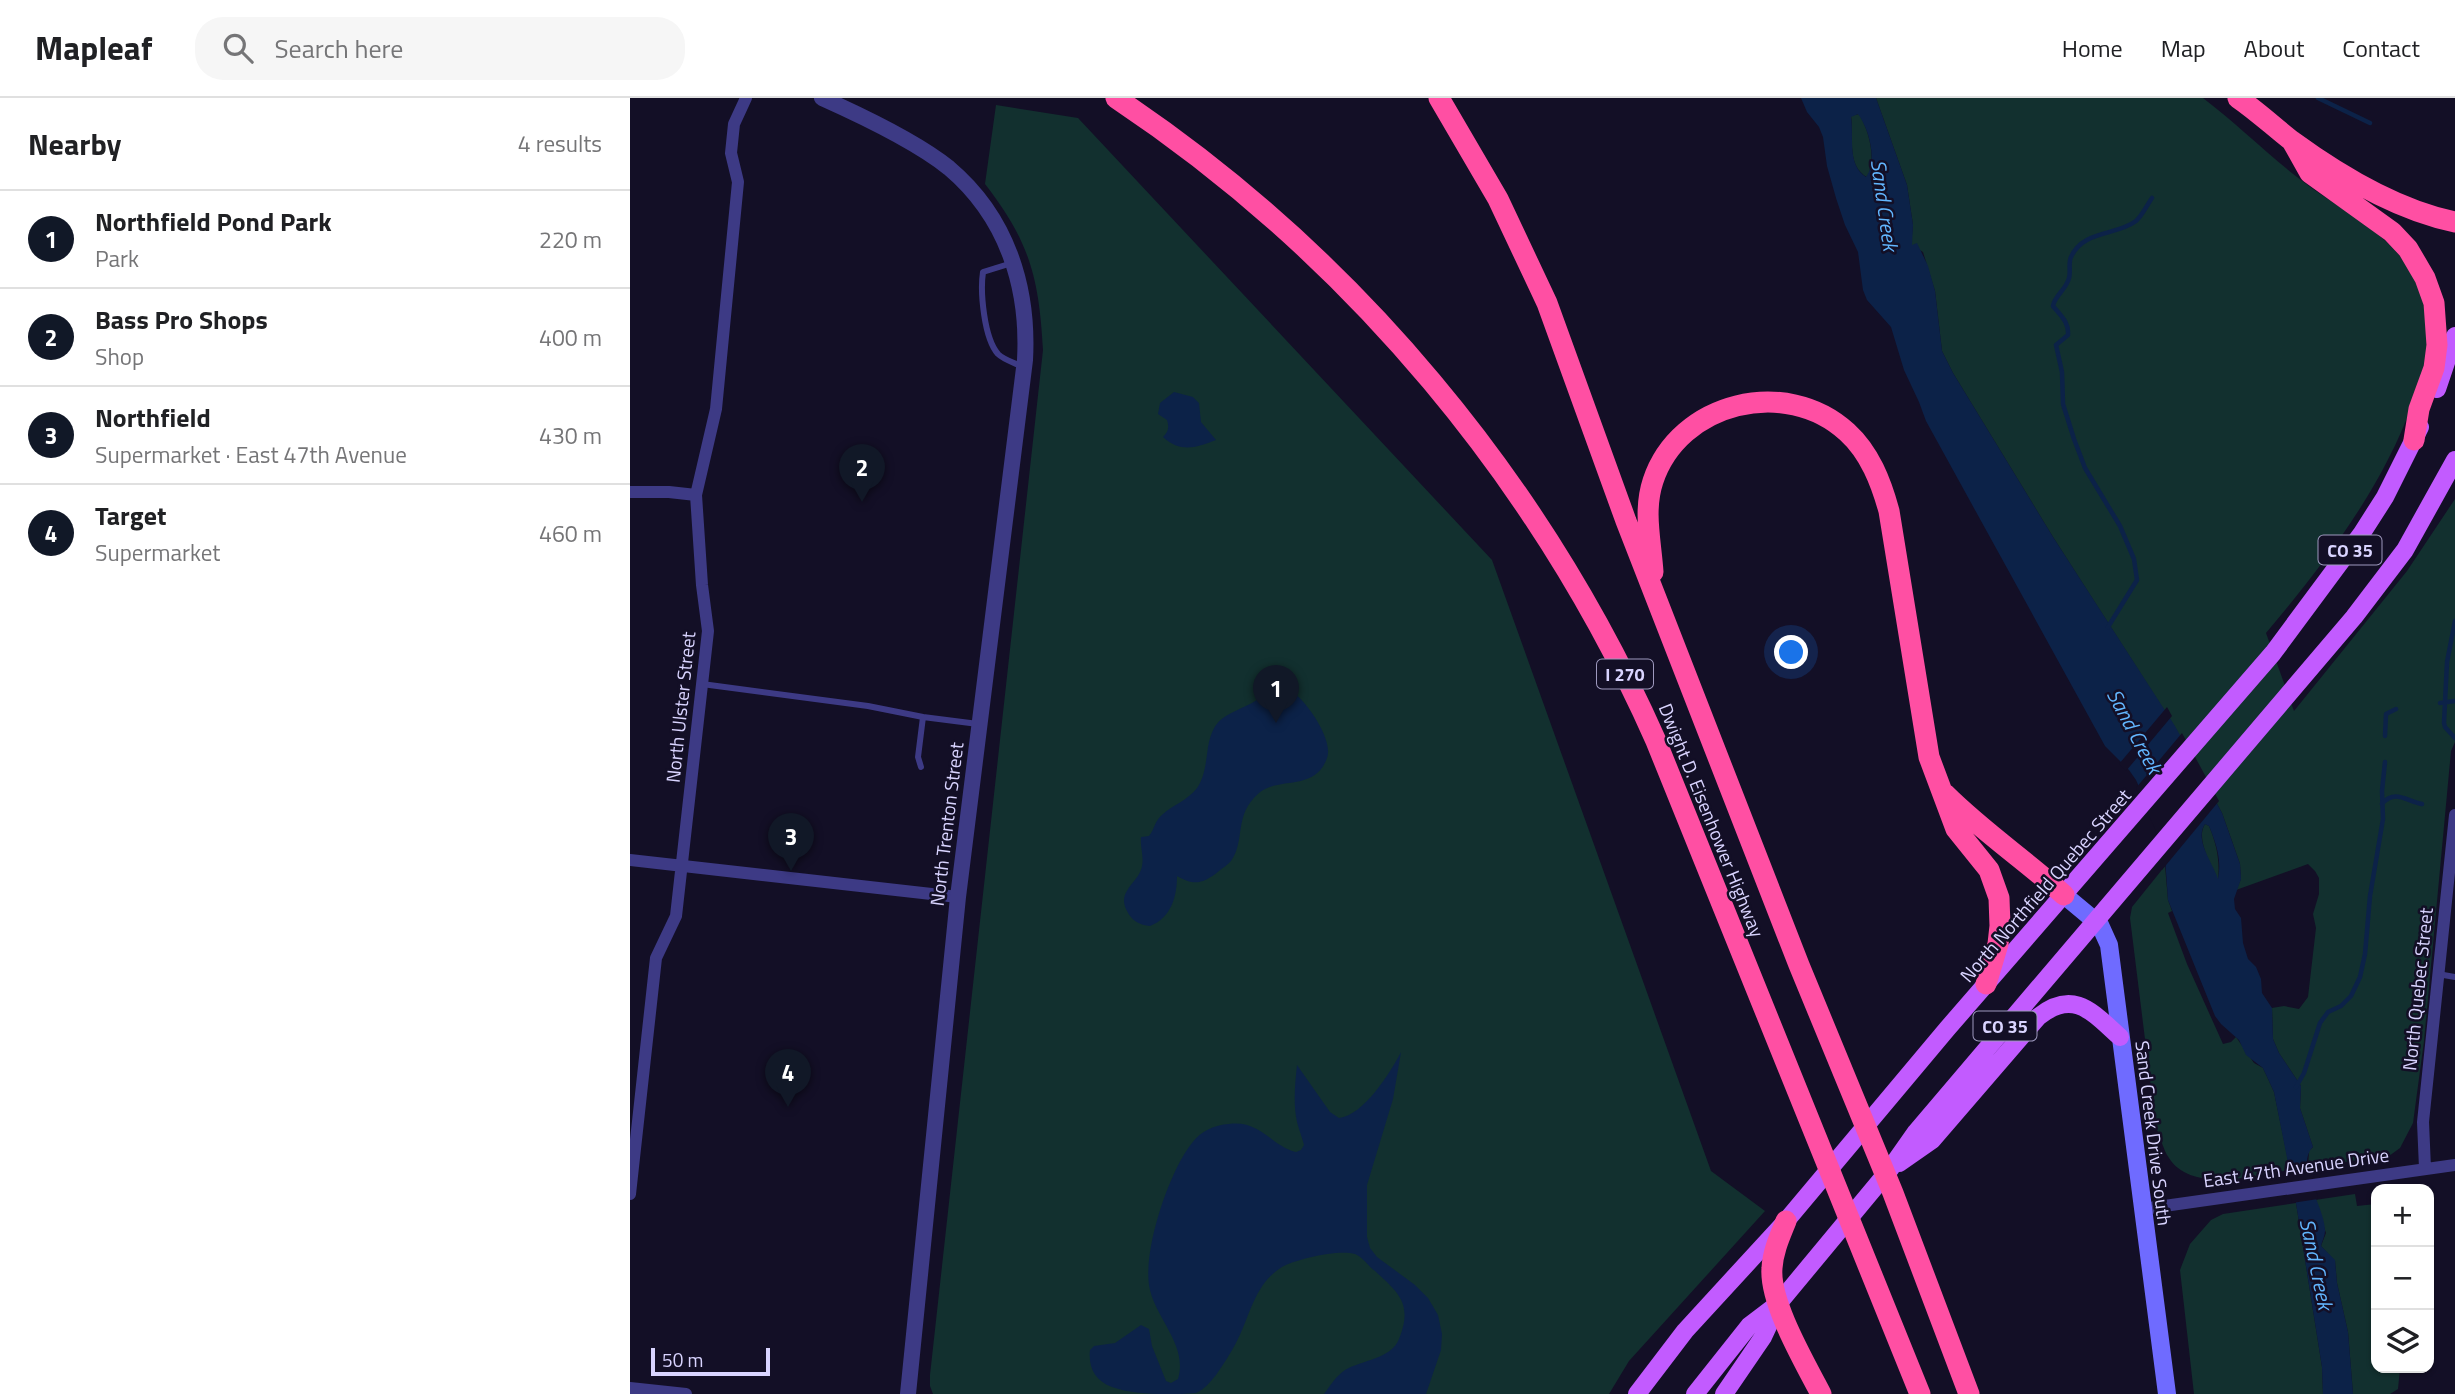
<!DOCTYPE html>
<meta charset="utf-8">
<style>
:root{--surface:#fff;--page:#f6f6f6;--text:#202124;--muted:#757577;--line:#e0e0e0;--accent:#111827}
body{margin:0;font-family:"Titillium Web",sans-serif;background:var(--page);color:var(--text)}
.controls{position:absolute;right:21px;bottom:21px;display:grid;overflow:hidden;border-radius:14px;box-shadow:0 2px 5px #0004}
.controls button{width:63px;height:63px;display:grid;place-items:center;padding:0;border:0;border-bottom:2px solid var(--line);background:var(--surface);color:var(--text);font:35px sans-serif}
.scale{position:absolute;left:21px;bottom:18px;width:119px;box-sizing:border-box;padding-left:7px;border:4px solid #d9d4ff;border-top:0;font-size:19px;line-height:24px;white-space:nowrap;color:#d9d4ff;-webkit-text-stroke:5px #130f26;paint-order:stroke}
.you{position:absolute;left:1162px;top:555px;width:24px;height:24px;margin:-18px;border:5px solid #fff;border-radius:50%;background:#1a73e8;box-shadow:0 0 0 10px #1a73e833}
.badge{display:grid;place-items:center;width:46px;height:46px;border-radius:50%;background:var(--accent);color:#fff;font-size:23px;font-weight:700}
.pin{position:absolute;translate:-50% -58px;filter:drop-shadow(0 2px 4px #0008)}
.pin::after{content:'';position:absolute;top:37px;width:24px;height:21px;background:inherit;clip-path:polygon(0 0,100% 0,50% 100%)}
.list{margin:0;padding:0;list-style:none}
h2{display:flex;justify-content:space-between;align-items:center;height:91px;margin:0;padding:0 28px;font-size:30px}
h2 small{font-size:23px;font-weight:400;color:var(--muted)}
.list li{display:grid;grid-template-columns:46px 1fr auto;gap:21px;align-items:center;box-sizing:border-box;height:98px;padding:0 28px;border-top:2px solid var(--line)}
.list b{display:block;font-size:26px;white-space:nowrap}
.list p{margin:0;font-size:23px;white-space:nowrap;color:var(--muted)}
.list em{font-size:23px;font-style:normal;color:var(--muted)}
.icon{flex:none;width:38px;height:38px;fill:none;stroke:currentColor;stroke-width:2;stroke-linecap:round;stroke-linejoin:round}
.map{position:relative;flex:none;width:1825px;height:1296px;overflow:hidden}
header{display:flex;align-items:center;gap:42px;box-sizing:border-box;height:98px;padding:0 35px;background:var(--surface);border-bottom:2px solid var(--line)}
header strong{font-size:33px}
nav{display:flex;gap:38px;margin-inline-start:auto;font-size:24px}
.search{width:490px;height:63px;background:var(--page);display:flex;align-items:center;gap:18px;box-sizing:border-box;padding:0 24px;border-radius:28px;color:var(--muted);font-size:26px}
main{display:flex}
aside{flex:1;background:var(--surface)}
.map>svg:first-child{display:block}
.green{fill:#12302f}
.water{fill:#0c2248;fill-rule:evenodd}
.pier{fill:#130f26}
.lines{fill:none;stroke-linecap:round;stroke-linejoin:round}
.stream{stroke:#0c2248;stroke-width:4.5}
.service{stroke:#3d3a85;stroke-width:6}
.minor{stroke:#3d3a85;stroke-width:12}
.tertiary{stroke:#3d3a85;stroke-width:16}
.secondary{stroke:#6f6bff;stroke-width:18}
.primary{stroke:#c25bff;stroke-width:18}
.motorway{stroke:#ff4fa3;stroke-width:21}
.labels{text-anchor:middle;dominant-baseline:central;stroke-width:5;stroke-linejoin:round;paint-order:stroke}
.shield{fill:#130f26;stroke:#9e99be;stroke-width:2}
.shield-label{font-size:18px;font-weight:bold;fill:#d9d4ff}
.street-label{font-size:19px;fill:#d9d4ff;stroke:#130f26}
.water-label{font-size:21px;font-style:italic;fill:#62b6ff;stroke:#130f26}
</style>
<header>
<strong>Mapleaf</strong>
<div class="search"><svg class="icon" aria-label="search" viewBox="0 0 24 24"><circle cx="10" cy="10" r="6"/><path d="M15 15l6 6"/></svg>Search here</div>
<nav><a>Home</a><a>Map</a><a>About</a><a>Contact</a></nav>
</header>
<main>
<aside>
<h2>Nearby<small>4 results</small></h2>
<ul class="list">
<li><span class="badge">1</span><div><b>Northfield Pond Park</b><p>Park</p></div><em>220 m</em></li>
<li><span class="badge">2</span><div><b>Bass Pro Shops</b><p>Shop</p></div><em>400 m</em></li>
<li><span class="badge">3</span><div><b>Northfield</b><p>Supermarket · East 47th Avenue</p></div><em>430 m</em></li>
<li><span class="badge">4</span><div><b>Target</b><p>Supermarket</p></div><em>460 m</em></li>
</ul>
</aside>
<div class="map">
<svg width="1825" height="1296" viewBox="0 0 1825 1296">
<rect width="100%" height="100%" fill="#130f26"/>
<path class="green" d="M 1246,0 L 1573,0 C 1606,25 1635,54 1667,79 C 1703,108 1752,129 1778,169 C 1797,199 1802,237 1794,272 C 1792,284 1786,295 1782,307 C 1751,392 1694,466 1636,535 L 1664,613 L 1777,473 L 1825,401 L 1825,644 L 1821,653 L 1794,943 L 1783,1025 L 1770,1050 L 1759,1058 L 1678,1069 L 1679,1053 L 1683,1049 L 1670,1010 L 1671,988 L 1649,955 L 1643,941 L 1642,910 L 1654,908 L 1669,911 L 1678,899 L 1686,830 L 1683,816 L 1689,796 L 1689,780 L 1685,773 L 1678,766 L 1606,792 L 1611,781 L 1610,766 L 1602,743 L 1592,715 L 1545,629 L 1423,439 L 1323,275 L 1312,253 L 1305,193 L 1293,154 L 1281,147 L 1283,127 L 1277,87 Z
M 366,7 L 448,20 L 862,462 L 1081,1073 L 1135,1113 L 999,1263 L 979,1296 L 303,1296 L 300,1288 L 300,1277 L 413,252 C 409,180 400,144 355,86 Z
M 1229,16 C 1239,32 1247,62 1237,79 C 1216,67 1224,39 1221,18 Z
M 1575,726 L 1579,728 C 1587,747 1590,763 1588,783 C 1582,767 1565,742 1575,726 Z
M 1535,768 L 1538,802 L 1542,813 L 1538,815 L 1557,866 L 1593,946 L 1601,944 L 1606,939 L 1624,965 L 1633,970 L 1644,994 L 1660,1072 C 1625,1077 1562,1096 1539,1060 C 1533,1052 1531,1039 1526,1030 L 1500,820 L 1502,809 Z
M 1725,1096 L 1727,1108 L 1746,1106 L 1746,1270 L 1770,1270 L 1768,1291 L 1760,1296 L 1723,1296 L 1718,1234 L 1707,1185 L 1705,1163 L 1691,1148 L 1696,1135 L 1685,1102 Z
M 1666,1105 L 1692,1269 L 1693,1296 L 1564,1296 L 1550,1172 L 1560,1146 L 1581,1122 L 1593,1116 Z"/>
<path class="water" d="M 1171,0 L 1246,0 L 1277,87 L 1283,127 L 1282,147 L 1287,145 L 1298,168 L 1305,193 L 1312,253 L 1323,275 L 1423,439 L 1545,628 L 1592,715 L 1610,766 L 1611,781 L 1604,801 L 1605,811 L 1611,820 L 1613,845 L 1618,861 L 1626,869 L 1631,881 L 1632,895 L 1642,910 L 1643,941 L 1649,955 L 1671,988 L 1670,1010 L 1683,1049 C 1664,1067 1696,1112 1695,1133 C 1695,1138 1692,1143 1691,1148 L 1705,1162 L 1707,1185 L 1718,1234 L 1723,1296 L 1693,1296 L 1692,1269 L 1666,1105 L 1644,994 L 1633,970 L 1616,957 L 1609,942 L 1591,926 L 1585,918 L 1538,802 L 1535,759 L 1528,730 L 1506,682 L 1499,672 L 1475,648 L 1296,323 L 1289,304 L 1274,272 L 1261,229 L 1237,202 L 1233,192 L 1228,154 L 1215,127 L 1206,100 L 1197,68 L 1193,39 L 1189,29 L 1177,14 ZM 1228,16 C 1239,31 1248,63 1236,79 C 1217,67 1224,40 1221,19 ZM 1575,726 L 1579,728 C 1586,745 1592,762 1588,781 C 1583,765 1564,742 1575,726 Z
M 544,294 L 563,299 L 569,305 L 571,324 L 586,342 C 565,350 551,355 533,339 C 539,333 539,329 537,322 L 528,316 L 530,305 Z
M 646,588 C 651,589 656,590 661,593 C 676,602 704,642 697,660 C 685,694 649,678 629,695 C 603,717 616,742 601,763 C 598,767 592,770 589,773 C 573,786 564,788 547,778 C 547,799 541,820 520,828 C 510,827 502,823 497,813 C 486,793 509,785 512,768 C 514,758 510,749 511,739 L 519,738 C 525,731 524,723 533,716 C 543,707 558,702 567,690 C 575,679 576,663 578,649 C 584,619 594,619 620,606 C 629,602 635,593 646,588 Z
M 771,954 L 763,1001 L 737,1087 L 737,1139 L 740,1150 L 747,1159 L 785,1187 L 798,1200 L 808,1217 L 812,1236 L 811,1252 L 796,1296 L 694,1296 C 700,1288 706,1278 715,1272 C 732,1262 761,1261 769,1241 C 783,1206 769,1195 745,1173 C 738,1168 733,1159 725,1156 C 709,1151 666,1161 652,1169 C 624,1186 620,1219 606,1245 C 600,1256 593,1267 586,1277 C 581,1283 574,1292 566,1295 C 558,1296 544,1296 535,1296 C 516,1296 500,1295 482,1289 C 465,1283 458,1269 460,1252 L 464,1248 L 485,1245 L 511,1227 L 519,1231 L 522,1248 L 536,1283 L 541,1285 L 548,1281 C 558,1248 527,1222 520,1192 C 511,1156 539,1073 562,1045 C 571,1033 584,1027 599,1026 C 630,1022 640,1047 666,1054 L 671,1052 L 674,1047 C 672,1039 669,1032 667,1024 C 663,1005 665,986 667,967 L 700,1014 L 709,1020 C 734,1017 760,975 771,954 Z"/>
<path class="pier" d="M 1537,609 L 1542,618 L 1496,673 L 1489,666 Z
M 1552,635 L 1589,703 L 1532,772 L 1532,759 L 1525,731 L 1506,690 Z
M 1682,1069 L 1688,1101 L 1662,1105 L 1656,1073 Z"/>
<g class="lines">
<path class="stream" d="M 1688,0 L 1740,25
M 1825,523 L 1817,564 L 1814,625 L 1815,629 L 1825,640
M 1478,529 L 1507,482 L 1504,461 L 1490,428 L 1455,370 L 1444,341 L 1433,306 L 1432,274 L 1426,247 L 1438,237 C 1439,224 1431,218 1423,208 C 1425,197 1436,192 1439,180 C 1441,174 1438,165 1441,159 C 1453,132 1486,138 1506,123 C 1512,118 1517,107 1522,100
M 1810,605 L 1825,603
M 1755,638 L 1756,616 L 1766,611
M 1752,706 C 1765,691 1776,703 1792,706
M 1666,989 L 1674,975 L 1690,925 L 1698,914 L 1711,908 L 1721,898 L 1730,879 L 1735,856 L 1740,798 L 1753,721 L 1752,693 L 1755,664"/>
<path class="service" d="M 382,165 L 353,174 C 350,194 354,240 368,256 C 374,262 385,265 393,269
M 72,586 L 238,608 L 293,619
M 291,669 L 288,659 L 293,619 L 348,626
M 1808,876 L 1825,879"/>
<path class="minor" d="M 0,394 L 39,394 L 66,397
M 0,762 L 328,799
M 1795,1070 L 1793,1024 L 1825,717
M 0,1096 L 26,860 L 46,818 L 78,533 L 72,487 L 66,397 L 86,311 L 108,84 L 101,55 L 104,26 L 116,0
M 1513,1111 L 1825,1067
M 0,1290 L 56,1296"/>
<path class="tertiary" d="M 192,0 C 230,17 288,45 319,70 C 377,119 399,189 395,262 L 328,799 L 278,1296"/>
<path class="secondary" d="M 1434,797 L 1470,827 L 1479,847 L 1537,1296"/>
<path class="primary" d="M 1807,291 L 1825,238
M 1269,1065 L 1302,1042 L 1408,919 C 1444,890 1463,915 1490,939
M 1007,1296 L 1055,1233 L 1156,1123 L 1317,931 L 1643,555 L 1732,435 L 1755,399 L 1790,329
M 1065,1296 L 1119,1228 L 1148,1206 L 1260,1071 L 1286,1034 L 1724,519 L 1775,452 L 1825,362
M 1094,1296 L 1133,1239 L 1147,1209"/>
<path class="motorway" d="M 486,0 C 723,158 911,384 1026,643 L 1290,1296
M 809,0 L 868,101 L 917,205 L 996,423 L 1169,867 L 1263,1095 L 1339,1296
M 1608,0 C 1627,13 1644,29 1662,43 C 1710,78 1766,112 1825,124
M 1662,43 L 1680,75 L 1762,134 L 1778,151 L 1795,180 L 1804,205 L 1807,247 L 1804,270 L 1789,311 L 1784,342
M 1023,474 C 1021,443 1013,413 1023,383 C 1049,304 1156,278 1217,334 C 1240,355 1251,384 1259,413 L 1299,659 L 1326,731 L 1359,772 L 1369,800 L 1370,828 L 1368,846 L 1356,886
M 1315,696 C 1352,733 1395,762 1434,797
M 1156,1123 C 1150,1138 1143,1153 1142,1170 C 1139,1204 1175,1265 1191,1296"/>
</g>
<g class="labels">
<g class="shield">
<rect x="1688.5" y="437.5" width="63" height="29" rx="5"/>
<rect x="967" y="561.5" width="56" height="29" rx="5"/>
<rect x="1343.5" y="913.5" width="63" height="29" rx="5"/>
</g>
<g class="shield-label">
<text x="1720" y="452">CO 35</text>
<text x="995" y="576">I 270</text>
<text x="1375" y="928">CO 35</text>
</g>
<g class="street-label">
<text transform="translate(50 609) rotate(-84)">North Ulster Street</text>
<text transform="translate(1082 722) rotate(68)">Dwight D. Eisenhower Highway</text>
<text transform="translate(316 726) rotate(-83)">North Trenton Street</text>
<text transform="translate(1415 787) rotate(-49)">North Northfield Quebec Street</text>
<text transform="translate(1787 891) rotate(-84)">North Quebec Street</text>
<text transform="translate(1524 1035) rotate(83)">Sand Creek Drive South</text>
<text transform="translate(1666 1069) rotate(-8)">East 47th Avenue Drive</text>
</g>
<g class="water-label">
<text transform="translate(1255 107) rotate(82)">Sand Creek</text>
<text transform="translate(1505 633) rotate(62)">Sand Creek</text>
<text transform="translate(1687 1166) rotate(78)">Sand Creek</text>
</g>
</g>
</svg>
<div class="controls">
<button>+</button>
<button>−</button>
<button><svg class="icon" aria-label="layers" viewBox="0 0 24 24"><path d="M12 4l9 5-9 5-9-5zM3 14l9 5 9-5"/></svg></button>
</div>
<div class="scale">50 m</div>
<div class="you"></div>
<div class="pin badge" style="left:646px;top:625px">1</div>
<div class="pin badge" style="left:232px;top:404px">2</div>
<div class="pin badge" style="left:161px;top:773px">3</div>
<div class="pin badge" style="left:158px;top:1009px">4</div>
</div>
</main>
